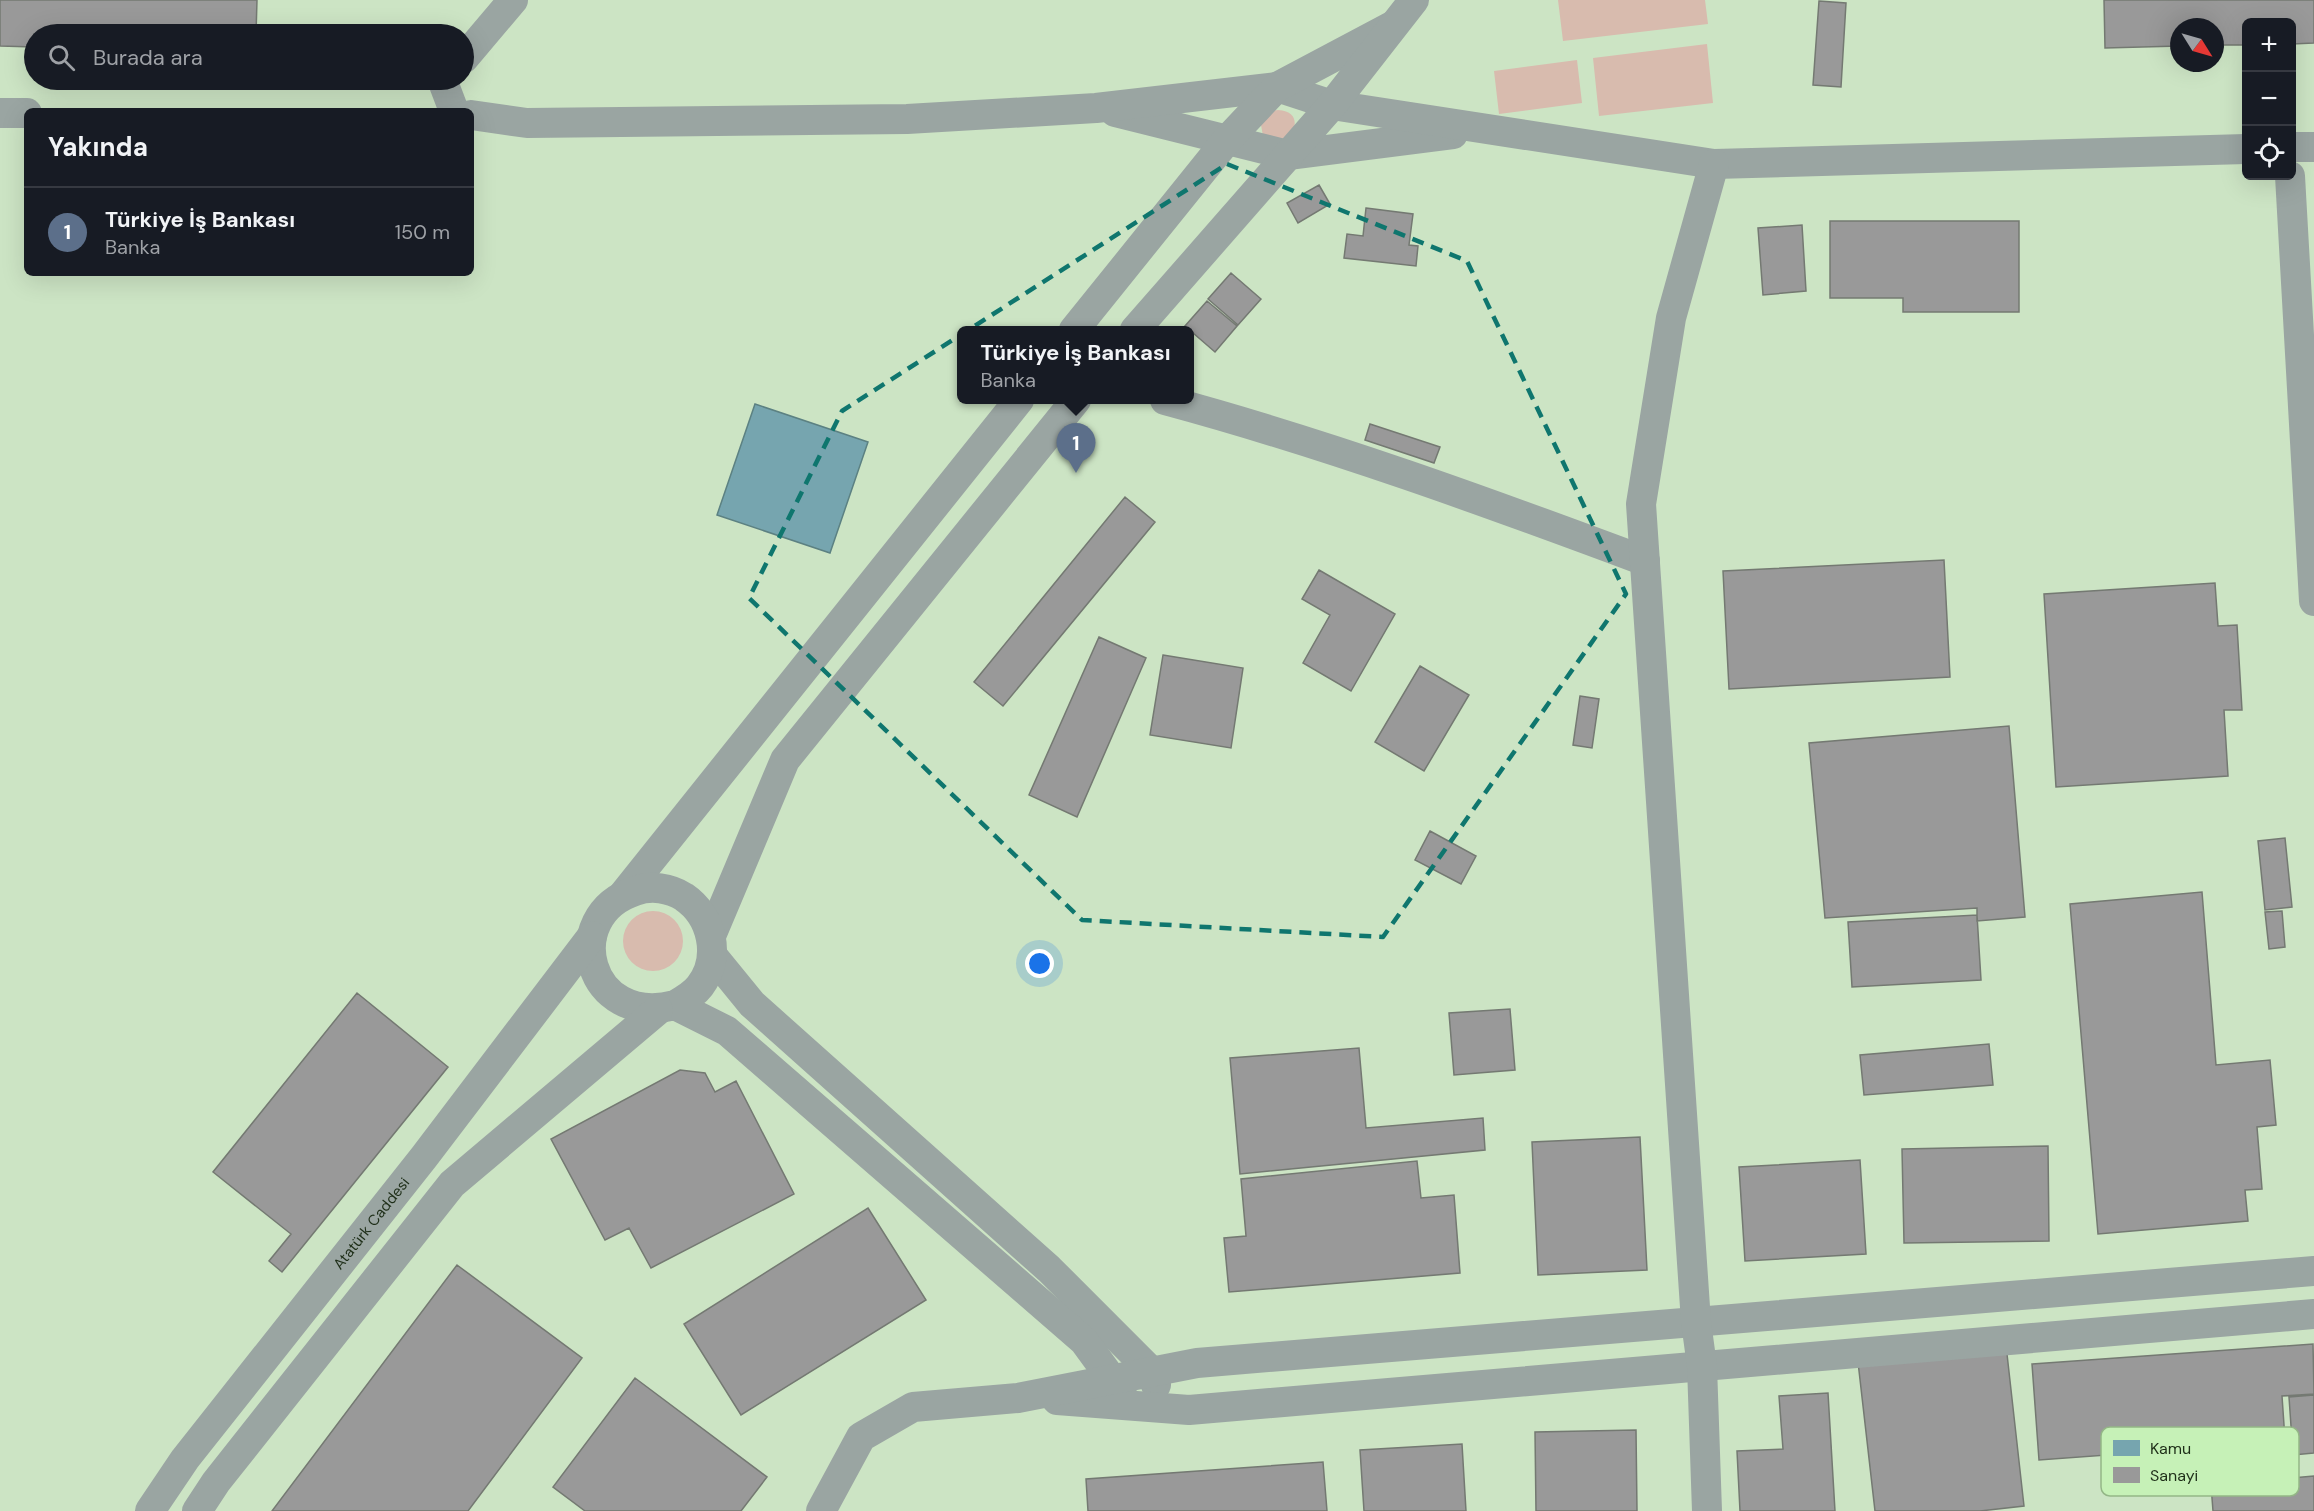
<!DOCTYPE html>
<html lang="tr">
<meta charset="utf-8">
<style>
:root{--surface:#171b24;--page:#242831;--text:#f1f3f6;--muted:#9ea1a6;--line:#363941;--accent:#2563eb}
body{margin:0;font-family:"DM Sans",sans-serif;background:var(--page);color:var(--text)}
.controls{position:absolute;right:18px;top:18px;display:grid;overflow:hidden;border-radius:9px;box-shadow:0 6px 24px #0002}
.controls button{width:54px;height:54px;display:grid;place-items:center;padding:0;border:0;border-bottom:2px solid var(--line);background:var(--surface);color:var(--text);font:30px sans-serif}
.compass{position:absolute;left:2170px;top:18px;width:54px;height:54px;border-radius:50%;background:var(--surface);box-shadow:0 6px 24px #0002;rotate:127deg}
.you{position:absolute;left:1040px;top:964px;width:21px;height:21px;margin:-15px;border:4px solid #fff;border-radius:50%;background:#1a73e8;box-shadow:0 0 0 9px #1a73e833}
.badge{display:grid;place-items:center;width:39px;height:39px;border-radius:50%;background:var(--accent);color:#fff;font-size:20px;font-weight:700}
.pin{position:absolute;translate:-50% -50px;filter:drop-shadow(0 2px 3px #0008)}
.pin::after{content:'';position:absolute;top:32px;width:21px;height:18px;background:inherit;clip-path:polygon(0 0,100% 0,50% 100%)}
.popup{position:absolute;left:957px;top:326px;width:237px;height:78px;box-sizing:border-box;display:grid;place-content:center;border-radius:9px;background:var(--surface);filter:drop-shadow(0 2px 4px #0005);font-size:20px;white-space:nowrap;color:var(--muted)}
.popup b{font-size:22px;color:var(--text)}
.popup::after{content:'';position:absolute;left:50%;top:100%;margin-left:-12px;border:12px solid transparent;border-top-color:var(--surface)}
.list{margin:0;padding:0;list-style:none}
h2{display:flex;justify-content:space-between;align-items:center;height:78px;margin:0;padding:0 24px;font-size:26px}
h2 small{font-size:20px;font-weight:400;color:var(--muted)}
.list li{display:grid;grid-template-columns:39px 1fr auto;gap:18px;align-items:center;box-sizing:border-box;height:90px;padding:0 24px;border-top:2px solid var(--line)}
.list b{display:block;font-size:22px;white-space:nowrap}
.list p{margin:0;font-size:20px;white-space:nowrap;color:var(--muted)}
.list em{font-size:20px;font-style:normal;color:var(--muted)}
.icon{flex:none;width:33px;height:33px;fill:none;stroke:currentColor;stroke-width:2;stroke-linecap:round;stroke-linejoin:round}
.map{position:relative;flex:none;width:2314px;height:1511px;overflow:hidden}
.search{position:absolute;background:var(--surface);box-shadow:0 6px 24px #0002;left:24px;top:24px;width:450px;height:66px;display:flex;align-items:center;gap:15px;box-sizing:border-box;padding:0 21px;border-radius:33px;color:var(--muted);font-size:22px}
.panel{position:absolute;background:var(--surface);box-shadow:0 6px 24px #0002;left:24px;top:108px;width:450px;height:168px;border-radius:9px}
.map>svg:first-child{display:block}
.green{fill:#d8bbae}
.public{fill:#76a5af;stroke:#5c8182;stroke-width:1.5}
.industry{fill:#999;stroke:#747972;stroke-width:1.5}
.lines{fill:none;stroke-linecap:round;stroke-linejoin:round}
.minor{stroke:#9aa5a2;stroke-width:30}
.marked{fill:none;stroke:#0f766e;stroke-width:4.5;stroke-dasharray:12 8;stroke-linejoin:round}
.labels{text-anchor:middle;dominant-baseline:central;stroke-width:6;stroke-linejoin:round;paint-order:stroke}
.street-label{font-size:15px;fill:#1e2e18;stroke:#c6f1b7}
.key{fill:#c6f1b7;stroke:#94b687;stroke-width:1.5}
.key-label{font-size:16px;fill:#1e2e18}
</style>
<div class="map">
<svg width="2314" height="1511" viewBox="0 0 2314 1511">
<rect width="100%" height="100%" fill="#cce4c4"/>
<path class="green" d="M 1558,0 L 1705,0 L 1708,24 L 1563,41 Z
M 1707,44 L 1713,103 L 1599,116 L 1593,58 Z
M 1577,60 L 1582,103 L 1499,114 L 1494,71 Z
M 1278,110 C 1300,112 1296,126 1290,141 L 1263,136 L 1261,125 L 1272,111 Z
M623 941a30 30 0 1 1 60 0a30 30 0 1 1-60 0Z"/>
<path class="public" d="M 755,404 L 868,442 L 830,553 L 717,515 Z"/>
<path class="industry" d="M 0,0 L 257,0 L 256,34 L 34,34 L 34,47 L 0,46 Z
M 2104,0 L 2314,0 L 2314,43 L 2292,44 L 2292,22 L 2246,22 L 2246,45 L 2215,45 L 2215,27 L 2179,27 L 2179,46 L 2105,48 Z
M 1819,1 L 1846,3 L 1841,87 L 1813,85 Z
M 1319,185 L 1330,204 L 1298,223 L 1287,203 Z
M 1366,208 L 1413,214 L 1409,245 L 1418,246 L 1416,266 L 1344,258 L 1347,234 L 1363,236 Z
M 1830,221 L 2019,221 L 2019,312 L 1903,312 L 1903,298 L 1830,298 Z
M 1802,225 L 1806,291 L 1763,295 L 1758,228 Z
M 1231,273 L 1261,299 L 1238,325 L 1208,299 Z
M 1207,301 L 1237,326 L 1215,352 L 1185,326 Z
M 1370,424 L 1440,447 L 1434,463 L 1365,440 Z
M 1125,497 L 1155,522 L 1003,706 L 974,682 Z
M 1944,560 L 1950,677 L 1729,689 L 1723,571 Z
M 1319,570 L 1395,614 L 1351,691 L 1303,663 L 1330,615 L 1302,599 Z
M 2215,583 L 2218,626 L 2237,625 L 2242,710 L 2224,710 L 2228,776 L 2056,787 L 2044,594 Z
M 1099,637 L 1146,658 L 1077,817 L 1029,795 Z
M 1163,655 L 1243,668 L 1231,748 L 1150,735 Z
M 1420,666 L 1469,695 L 1424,771 L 1375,742 Z
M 1580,696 L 1599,699 L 1592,748 L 1573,745 Z
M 2009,726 L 2025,917 L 1977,921 L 1977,908 L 1825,918 L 1809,743 Z
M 1430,831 L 1476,856 L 1461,884 L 1415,860 Z
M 2285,838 L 2292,907 L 2265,910 L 2258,841 Z
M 2202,892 L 2216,1065 L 2270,1060 L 2276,1125 L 2257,1127 L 2262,1189 L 2245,1190 L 2248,1221 L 2098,1234 L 2070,904 Z
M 2282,911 L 2285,947 L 2269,949 L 2265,912 Z
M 1977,915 L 1981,980 L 1852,987 L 1848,922 Z
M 357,993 L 448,1067 L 282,1272 L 269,1261 L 291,1234 L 213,1172 Z
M 1510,1009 L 1515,1070 L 1454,1075 L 1449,1013 Z
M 1989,1044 L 1993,1085 L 1864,1095 L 1860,1055 Z
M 1359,1048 L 1366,1128 L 1483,1118 L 1485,1150 L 1240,1174 L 1230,1058 Z
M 680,1070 L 705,1073 L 715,1092 L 736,1081 L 794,1194 L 651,1268 L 629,1228 L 605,1240 L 551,1139 Z
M 1640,1137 L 1647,1270 L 1538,1275 L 1532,1142 Z
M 2048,1146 L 2049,1241 L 1904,1243 L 1902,1149 Z
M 1860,1160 L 1866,1254 L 1745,1261 L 1739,1167 Z
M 1417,1161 L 1421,1198 L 1454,1195 L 1460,1273 L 1229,1292 L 1224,1238 L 1246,1236 L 1241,1179 Z
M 868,1208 L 926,1300 L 741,1415 L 684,1324 Z
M 457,1265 L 582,1358 L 468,1511 L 272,1511 Z
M 2313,1344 L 2314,1394 L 2282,1396 L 2286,1454 L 2175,1461 L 2175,1450 L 2039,1460 L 2032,1364 Z
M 2006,1345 L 2024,1506 L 1980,1511 L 1875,1511 L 1858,1362 Z
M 635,1378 L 767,1477 L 741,1511 L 585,1511 L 553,1487 Z
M 1828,1393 L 1835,1511 L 1740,1511 L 1737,1451 L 1783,1449 L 1779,1396 Z
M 2314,1395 L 2314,1453 L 2293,1455 L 2289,1397 Z
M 1636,1430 L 1637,1511 L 1536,1511 L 1535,1432 Z
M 1462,1444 L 1466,1511 L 1364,1511 L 1360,1450 Z
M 1323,1462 L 1327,1511 L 1088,1511 L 1086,1479 Z
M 2314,1476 L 2314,1511 L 2213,1511 L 2211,1485 Z"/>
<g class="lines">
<g class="minor">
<path d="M 464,58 L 513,0"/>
<path d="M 445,80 L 443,82 L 454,111"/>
<path d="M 1115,112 L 1288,155 L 1453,134"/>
<path d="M 0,113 L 27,113"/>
<path d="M 471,115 L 527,123 L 907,119 L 1096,108 L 1277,87 L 1332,105 L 1714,164 L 2246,149"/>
<path d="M 2292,147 L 2314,147"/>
<path d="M 2290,176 L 2314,601"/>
<path d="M 1074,330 L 1227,140 L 1277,87 L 1392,26"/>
<path d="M 1135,330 L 1332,105 L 1414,0"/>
<path d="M 1165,400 C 1328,444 1487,502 1645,561"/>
<path d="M 623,895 L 1019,400"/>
<path d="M 711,936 L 785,760 L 1076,400"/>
<path d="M 712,955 L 752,1004 L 1049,1269 L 1152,1372 L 1156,1385"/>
<path d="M 675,1005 C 684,1000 694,994 700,986 C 722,957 712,916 684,897 C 670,888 651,885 635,891 C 559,916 587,1028 675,1005 L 727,1031 L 1084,1341 L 1122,1393"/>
<path d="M 1057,1400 L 1189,1410 L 2314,1314"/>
<path id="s1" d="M 150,1511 L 185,1459 L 424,1157 L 592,936"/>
<path d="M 197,1511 L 216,1482 L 452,1184 L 658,1010"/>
<path d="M 821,1511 L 861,1437 L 913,1407 L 1018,1398 L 1197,1363 L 2314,1271"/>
<path d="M 1707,1511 L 1702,1366 L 1696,1322 L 1641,504 L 1671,318 L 1714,164"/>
</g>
</g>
<path class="marked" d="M 1227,164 L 1467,261 L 1626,594 L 1383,937 L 1082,920 L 749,598 L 842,411 Z"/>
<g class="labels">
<g class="street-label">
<text stroke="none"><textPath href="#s1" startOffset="363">Atatürk Caddesi</textPath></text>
</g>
</g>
<rect x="2101" y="1427" width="198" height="69" rx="9" class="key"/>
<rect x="2113" y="1440" width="27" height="16" fill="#76a5af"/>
<rect x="2113" y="1467" width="27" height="16" fill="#999"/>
<g class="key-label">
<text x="2150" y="1454">Kamu</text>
<text x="2150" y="1481">Sanayi</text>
</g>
</svg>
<div class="controls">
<button>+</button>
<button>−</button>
<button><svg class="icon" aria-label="locate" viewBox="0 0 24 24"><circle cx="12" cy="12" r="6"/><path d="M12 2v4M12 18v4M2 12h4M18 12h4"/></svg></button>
</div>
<svg class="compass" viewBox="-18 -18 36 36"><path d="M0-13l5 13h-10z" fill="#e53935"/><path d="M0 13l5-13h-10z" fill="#9ea1a6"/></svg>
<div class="you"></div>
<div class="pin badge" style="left:1076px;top:473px;background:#5c6f8a">1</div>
<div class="popup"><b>Türkiye İş Bankası</b>Banka</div>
<div class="search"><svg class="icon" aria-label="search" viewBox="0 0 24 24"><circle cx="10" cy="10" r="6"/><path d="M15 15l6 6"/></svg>Burada ara</div>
<section class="panel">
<h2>Yakında<small></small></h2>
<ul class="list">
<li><span class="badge" style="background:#5c6f8a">1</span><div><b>Türkiye İş Bankası</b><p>Banka</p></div><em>150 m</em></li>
</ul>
</section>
</div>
